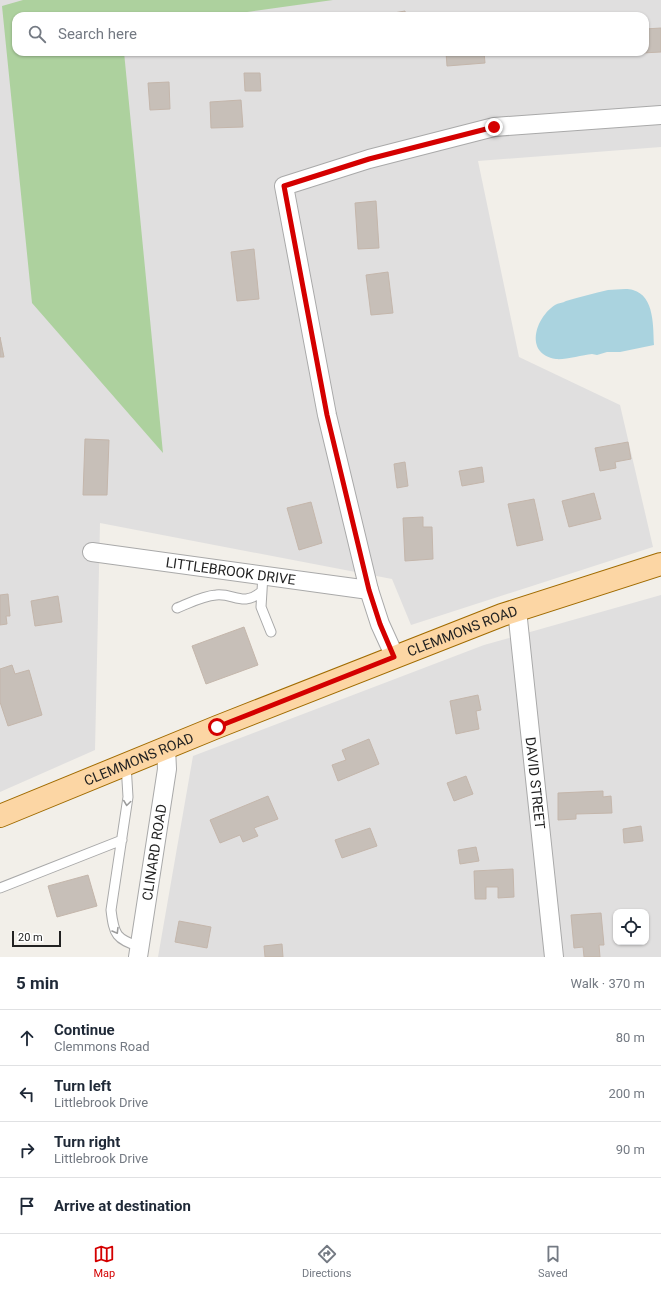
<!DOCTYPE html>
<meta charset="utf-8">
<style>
:root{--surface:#fff;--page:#f6f6f7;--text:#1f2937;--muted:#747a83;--line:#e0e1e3;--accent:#d40000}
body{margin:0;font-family:Roboto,sans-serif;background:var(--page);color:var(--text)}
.controls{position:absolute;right:12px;bottom:12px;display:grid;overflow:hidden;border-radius:8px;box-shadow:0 1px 3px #0004}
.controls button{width:36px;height:36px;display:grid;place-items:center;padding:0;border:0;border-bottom:1px solid var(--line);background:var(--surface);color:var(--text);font:20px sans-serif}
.scale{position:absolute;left:12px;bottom:10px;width:49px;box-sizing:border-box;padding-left:4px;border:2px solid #222;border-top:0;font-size:11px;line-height:14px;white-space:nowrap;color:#222;-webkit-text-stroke:3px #fff;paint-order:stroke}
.stop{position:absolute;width:12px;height:12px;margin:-9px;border:3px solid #d40000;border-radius:50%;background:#fff}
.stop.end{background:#d40000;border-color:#fff;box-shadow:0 1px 4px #0008}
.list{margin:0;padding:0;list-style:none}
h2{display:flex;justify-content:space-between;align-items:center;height:52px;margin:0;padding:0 16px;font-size:17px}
h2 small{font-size:13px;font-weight:400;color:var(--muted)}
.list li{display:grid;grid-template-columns:26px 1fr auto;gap:12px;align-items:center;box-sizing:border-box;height:56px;padding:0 16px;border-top:1px solid var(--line)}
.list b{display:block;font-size:15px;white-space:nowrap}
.list p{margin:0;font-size:13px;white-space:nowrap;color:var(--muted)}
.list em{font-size:13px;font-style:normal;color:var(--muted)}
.icon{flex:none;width:22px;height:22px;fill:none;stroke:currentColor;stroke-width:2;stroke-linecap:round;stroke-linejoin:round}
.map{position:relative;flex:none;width:661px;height:957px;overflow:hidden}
.search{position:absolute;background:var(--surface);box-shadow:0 1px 3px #0004;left:12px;right:12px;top:12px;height:44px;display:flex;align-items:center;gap:10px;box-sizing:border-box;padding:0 14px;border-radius:12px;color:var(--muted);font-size:15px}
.sheet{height:276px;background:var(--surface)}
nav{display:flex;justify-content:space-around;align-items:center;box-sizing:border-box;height:56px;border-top:1px solid var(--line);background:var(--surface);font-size:11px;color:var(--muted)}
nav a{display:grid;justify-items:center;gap:2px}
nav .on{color:var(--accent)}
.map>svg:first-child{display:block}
.residential{fill:#e0dfdf;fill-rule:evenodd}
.forest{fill:#add19e}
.water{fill:#aad3df}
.building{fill:#c7bfb8;stroke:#c4b6ab}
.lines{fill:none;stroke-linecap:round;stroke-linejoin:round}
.lane-casing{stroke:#a9a9a9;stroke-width:11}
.street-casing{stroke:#a9a9a9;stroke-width:20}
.primary-casing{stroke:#a06b00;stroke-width:24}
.lane{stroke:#fff;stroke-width:9}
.street{stroke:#fff;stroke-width:18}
.primary{stroke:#fcd6a4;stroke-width:22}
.oneway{stroke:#9c9c9c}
.route{stroke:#d40000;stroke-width:5}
.labels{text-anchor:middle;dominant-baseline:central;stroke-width:3;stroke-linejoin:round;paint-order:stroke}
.street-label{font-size:14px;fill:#222;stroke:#fff}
</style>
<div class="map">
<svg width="661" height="957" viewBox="0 0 661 957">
<rect width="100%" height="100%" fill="#f2efe9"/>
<path class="residential" d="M 0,0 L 661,0 L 661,147 L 478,161 L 519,357 L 620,405 L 653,547 L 411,625 L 392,579 L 100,523 L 95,750 L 0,792 ZM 16,16 L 645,16 L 645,52 L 16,52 Z
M 661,595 L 661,957 L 158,957 L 193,756 L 484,645 ZM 616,912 L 646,912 L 646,942 L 616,942 Z"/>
<path class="forest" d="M 23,0 L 333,0 L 219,16 L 16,16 L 16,52 L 124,52 L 163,453 L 32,303 L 2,6 Z"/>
<path class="water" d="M 608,290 C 616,290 626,288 633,290 C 655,296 653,328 654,345 L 620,352 L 607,352 L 597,355 L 592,354 C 582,355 565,360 556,359 C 524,354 535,318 555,305 C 558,303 563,303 566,301 C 580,297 594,293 608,290 Z"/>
<path class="building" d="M 405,11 L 406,16 L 377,16 Z
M 583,13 L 584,16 L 537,16 Z
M 661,28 L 661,52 L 642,53 L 645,52 L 645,29 Z
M 446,52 L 484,52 L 485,63 L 447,66 Z
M 244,73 L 260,73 L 261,91 L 245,91 Z
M 169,82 L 170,109 L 150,110 L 148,83 Z
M 241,100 L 243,127 L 211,128 L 210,102 Z
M 376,201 L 379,248 L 358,249 L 355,203 Z
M 254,249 L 259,299 L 237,301 L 231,252 Z
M 388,272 L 393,313 L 371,315 L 366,275 Z
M 0,337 L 4,357 L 0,357 Z
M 85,439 L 109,440 L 107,495 L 83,495 Z
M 628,442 L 631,459 L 615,462 L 616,468 L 600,471 L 595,448 Z
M 405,462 L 408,486 L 397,488 L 394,464 Z
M 482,467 L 484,482 L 462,486 L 459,471 Z
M 594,493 L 601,519 L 569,527 L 562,501 Z
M 534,499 L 543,540 L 517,546 L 508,504 Z
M 311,502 L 322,543 L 299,550 L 287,508 Z
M 423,517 L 423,527 L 432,527 L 433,559 L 405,561 L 403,518 Z
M 8,594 L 10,616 L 6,616 L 7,624 L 0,625 L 0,595 Z
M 58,596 L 62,622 L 35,626 L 31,601 Z
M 244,627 L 258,665 L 206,684 L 192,646 Z
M 12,665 L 15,674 L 29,670 L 42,715 L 8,726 L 0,702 L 0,669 Z
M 478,695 L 481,710 L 476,711 L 479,729 L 456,734 L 450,701 Z
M 369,739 L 379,764 L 338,781 L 332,765 L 346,760 L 342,750 Z
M 466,776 L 473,794 L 454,801 L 447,783 Z
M 603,791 L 603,797 L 611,796 L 612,813 L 576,814 L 576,819 L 558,820 L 558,793 Z
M 268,796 L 278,819 L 254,828 L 258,836 L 243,842 L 240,835 L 220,843 L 210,820 Z
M 641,826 L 643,841 L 624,843 L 623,829 Z
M 370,828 L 377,846 L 342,858 L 335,840 Z
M 476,847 L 479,861 L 460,864 L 458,850 Z
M 513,869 L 514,897 L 498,898 L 498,887 L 486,887 L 486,899 L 475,899 L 474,871 Z
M 88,875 L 97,906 L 57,917 L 48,886 Z
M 601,913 L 604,945 L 599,945 L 600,957 L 584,957 L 583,947 L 574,948 L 571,915 Z
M 179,921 L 211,927 L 207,948 L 175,942 Z
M 282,944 L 283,957 L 265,957 L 264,946 Z"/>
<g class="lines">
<g class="lane-casing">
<path id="lane" d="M 263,575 L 261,607 L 271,632
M 177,608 C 190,603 202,596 216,595 C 234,593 243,607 261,592
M 126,764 L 128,797 L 111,910 C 114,935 116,939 140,947
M 0,888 L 122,840"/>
</g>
<g class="street-casing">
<g id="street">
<path id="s1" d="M 92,552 L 369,590 L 380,624 L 395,657"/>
<path d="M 369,590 L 327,415 L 284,186 L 369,159 L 494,127 L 661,115"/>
<path id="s2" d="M 517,610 L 554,957"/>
<path id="s3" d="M 138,957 L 167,769 L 166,748"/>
</g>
</g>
<g class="primary-casing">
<g id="primary">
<path id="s4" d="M 0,816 L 217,727 L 502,615 L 661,564"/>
</g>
</g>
<use href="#lane" class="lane"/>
<use href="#street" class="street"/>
<use href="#primary" class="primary"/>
</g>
<defs><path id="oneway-chevron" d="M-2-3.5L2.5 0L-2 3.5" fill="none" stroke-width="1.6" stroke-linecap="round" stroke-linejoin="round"/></defs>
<g class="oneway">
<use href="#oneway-chevron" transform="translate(127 803) rotate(98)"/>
<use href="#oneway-chevron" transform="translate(116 931) rotate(59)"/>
</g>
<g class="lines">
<path class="route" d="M 217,727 L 394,657 L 380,624 L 369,590 L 327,415 L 284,186 L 369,159 L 494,127"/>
</g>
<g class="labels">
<g class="street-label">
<text stroke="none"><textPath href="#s1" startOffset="140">LITTLEBROOK DRIVE</textPath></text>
<text stroke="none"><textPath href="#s4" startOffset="498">CLEMMONS ROAD</textPath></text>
<text stroke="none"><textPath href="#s4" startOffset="150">CLEMMONS ROAD</textPath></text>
<text stroke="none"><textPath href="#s2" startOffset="174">DAVID STREET</textPath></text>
<text stroke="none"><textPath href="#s3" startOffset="106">CLINARD ROAD</textPath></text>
</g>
</g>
</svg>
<div class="controls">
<button><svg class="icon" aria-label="locate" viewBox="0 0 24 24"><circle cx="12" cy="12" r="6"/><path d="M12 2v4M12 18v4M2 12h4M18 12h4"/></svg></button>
</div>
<div class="scale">20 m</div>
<div class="stop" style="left:217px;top:727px"></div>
<div class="stop end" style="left:494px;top:127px"></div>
<div class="search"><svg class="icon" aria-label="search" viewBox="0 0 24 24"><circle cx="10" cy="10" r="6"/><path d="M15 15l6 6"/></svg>Search here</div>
</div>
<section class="sheet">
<h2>5 min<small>Walk · 370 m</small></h2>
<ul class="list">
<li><svg class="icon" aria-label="ahead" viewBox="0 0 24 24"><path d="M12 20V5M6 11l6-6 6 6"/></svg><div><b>Continue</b><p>Clemmons Road</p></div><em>80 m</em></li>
<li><svg class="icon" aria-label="left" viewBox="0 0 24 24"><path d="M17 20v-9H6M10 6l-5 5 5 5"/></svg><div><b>Turn left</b><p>Littlebrook Drive</p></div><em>200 m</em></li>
<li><svg class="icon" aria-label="right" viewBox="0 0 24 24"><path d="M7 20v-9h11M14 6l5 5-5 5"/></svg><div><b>Turn right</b><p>Littlebrook Drive</p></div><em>90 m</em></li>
<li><svg class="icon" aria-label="arrive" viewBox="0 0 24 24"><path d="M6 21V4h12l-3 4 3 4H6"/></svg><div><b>Arrive at destination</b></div></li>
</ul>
</section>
<nav>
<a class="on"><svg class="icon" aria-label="map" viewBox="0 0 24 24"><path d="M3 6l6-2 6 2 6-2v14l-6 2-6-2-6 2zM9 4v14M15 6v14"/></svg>Map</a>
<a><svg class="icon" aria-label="directions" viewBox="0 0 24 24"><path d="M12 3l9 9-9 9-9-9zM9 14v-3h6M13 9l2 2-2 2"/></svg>Directions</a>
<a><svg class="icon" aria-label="saved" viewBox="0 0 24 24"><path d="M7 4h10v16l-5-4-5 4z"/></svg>Saved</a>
</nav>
